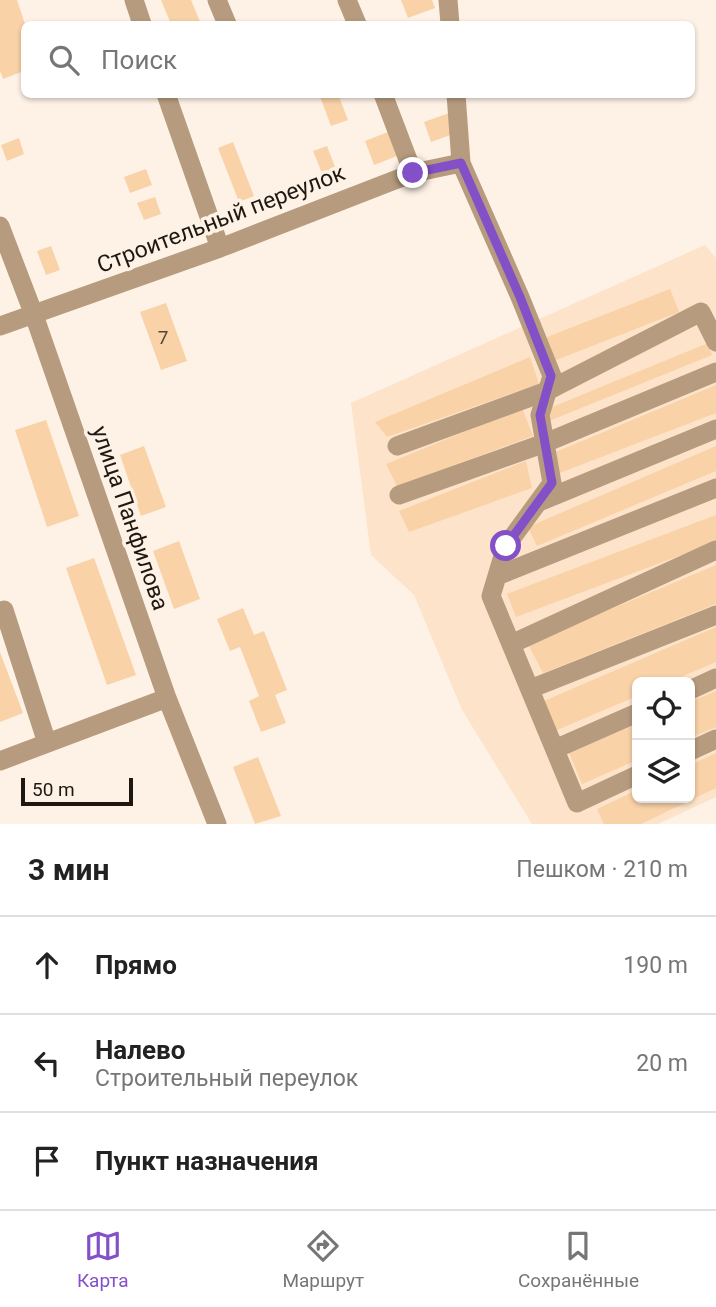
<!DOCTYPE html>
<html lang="ru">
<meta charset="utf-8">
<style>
:root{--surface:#fff;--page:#f6f6f6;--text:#222;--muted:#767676;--line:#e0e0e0;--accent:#8450c8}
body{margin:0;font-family:Roboto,sans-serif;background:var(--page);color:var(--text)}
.controls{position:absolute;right:21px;bottom:21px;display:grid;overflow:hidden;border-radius:10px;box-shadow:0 2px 5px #0004}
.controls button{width:63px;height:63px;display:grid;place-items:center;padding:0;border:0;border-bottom:2px solid var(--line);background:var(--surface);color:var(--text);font:35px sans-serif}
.scale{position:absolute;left:21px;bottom:18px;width:112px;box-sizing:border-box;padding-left:7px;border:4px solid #1f1811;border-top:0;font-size:19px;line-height:24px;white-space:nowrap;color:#1f1811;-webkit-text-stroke:5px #fef2e6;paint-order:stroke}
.stop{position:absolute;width:21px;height:21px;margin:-16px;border:5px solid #8450c8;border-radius:50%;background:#fff}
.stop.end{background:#8450c8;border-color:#fff;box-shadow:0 2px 7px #0008}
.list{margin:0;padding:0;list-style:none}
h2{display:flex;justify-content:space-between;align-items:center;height:91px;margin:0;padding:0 28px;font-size:30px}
h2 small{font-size:23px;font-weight:400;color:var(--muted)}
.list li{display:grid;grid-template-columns:46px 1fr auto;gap:21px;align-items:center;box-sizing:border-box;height:98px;padding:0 28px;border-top:2px solid var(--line)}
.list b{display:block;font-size:26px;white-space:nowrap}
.list p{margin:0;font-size:23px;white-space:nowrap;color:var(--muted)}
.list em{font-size:23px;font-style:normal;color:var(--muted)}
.icon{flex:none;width:38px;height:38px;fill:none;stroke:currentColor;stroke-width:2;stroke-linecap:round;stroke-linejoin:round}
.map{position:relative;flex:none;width:716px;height:824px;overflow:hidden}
.search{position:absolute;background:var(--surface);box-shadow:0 2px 5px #0004;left:21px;right:21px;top:21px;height:77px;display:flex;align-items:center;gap:18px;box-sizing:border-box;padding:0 24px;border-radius:10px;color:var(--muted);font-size:26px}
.sheet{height:385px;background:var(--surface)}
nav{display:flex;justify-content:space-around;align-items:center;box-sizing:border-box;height:98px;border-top:2px solid var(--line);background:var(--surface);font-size:19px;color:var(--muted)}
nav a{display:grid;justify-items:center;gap:4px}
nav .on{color:var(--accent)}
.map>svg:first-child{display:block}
.built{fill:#fce3c9;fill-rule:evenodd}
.building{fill:#f9d2a8}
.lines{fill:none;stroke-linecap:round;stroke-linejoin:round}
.minor{stroke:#b79b7e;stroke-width:19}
.route{stroke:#8450c8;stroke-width:9}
.labels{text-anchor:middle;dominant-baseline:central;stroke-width:7;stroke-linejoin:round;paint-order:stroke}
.number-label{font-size:19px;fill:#564637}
.street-label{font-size:23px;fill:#1f1811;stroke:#fef2e6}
</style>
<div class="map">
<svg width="716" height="824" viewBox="0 0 716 824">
<rect width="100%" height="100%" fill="#fef2e6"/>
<path class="built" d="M 705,245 L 716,258 L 716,797 L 658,824 L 532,824 L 462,710 L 414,595 L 371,555 L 351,403 ZM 637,682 L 690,682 L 690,798 L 637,798 Z"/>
<path class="building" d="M 0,0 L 17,0 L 25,24 L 24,71 L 3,79 L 0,71 Z
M 161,0 L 191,0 L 201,24 L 171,24 Z
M 401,0 L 432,0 L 435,8 L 408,18 Z
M 319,94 L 338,94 L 348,120 L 331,126 Z
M 449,113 L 456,133 L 431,142 L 424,122 Z
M 388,132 L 397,156 L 374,165 L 365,141 Z
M 19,138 L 24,154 L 7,161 L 1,145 Z
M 233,142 L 254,196 L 239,202 L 218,148 Z
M 327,146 L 337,172 L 324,178 L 313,151 Z
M 146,169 L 152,185 L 130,193 L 124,177 Z
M 155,197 L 161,214 L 144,220 L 137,203 Z
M 51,246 L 60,270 L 46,275 L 37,251 Z
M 670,289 L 679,312 L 551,362 L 542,339 Z
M 166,303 L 187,361 L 161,370 L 140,312 Z
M 708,343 L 712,355 L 549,421 L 545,410 Z
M 530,357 L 539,384 L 387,437 L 375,422 Z
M 716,385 L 716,413 L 557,474 L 551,454 Z
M 522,408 L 533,436 L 397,486 L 386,464 Z
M 46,420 L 79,516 L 47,527 L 15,430 Z
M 144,446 L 166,507 L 141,516 L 120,455 Z
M 716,446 L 716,471 L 537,546 L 528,527 Z
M 526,461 L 532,488 L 409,532 L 399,511 Z
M 716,515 L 716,542 L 516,617 L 507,594 Z
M 179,541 L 200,599 L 174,609 L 153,551 Z
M 94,558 L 136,675 L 107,685 L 66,568 Z
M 716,565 L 716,604 L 543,673 L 528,644 Z
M 243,608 L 254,635 L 264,631 L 287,690 L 275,695 L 286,723 L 261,732 L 249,701 L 259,696 L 240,647 L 230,651 L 217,619 Z
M 716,627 L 716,662 L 669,682 L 637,682 L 637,696 L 557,730 L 544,701 Z
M 0,652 L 23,713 L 0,722 Z
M 716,691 L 716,727 L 690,738 L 690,702 Z
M 637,724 L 637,760 L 582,784 L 569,753 Z
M 716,753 L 716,788 L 641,824 L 604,824 L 597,809 L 637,790 L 637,798 L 690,798 L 690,765 Z
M 258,757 L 281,816 L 255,824 L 233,767 Z"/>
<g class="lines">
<path class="minor" d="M 134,0 L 142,24
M 217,0 L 227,24
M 347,0 L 357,24
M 448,0 L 450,24
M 166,94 L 220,248
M 383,94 L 413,173
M 456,94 L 461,163 L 520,297 L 552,376 L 540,415 L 552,483 L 506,546 L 491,596 L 577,803 L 637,775
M 0,226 L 34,315 L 167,698 L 217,824
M 0,326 L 220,248 L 413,173 L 461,163
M 397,446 L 547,391 L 701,312 L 716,342
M 399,495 L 545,443 L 716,372
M 539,502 L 716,429
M 497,576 L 716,488
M 4,610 L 47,743
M 511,644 L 716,550
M 530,689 L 716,615
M 690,690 L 716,678
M 555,749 L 637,713
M 690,751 L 716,739
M 0,761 L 167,698"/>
</g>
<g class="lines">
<path class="route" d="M 413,173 L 461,163 L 520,297 L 551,376 L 540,415 L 552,483 L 506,546"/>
</g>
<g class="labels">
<g class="number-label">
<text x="163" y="337">7</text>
</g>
<g class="street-label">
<text transform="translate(221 219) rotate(-21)">Строительный переулок</text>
<text transform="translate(130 518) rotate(71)">улица Панфилова</text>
</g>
</g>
</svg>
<div class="controls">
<button><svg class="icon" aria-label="locate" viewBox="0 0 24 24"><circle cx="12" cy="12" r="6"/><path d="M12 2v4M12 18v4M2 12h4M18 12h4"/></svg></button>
<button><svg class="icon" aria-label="layers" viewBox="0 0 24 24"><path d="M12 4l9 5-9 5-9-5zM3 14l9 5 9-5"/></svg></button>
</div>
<div class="scale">50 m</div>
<div class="stop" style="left:506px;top:546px"></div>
<div class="stop end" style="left:413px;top:173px"></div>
<div class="search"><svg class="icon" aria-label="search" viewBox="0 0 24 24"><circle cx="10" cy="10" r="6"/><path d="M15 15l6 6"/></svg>Поиск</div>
</div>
<section class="sheet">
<h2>3 мин<small>Пешком · 210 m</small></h2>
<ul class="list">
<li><svg class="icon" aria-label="ahead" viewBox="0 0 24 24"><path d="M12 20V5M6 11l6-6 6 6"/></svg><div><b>Прямо</b></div><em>190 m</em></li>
<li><svg class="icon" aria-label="left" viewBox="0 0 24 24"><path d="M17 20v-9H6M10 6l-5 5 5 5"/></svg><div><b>Налево</b><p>Строительный переулок</p></div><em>20 m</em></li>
<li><svg class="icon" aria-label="arrive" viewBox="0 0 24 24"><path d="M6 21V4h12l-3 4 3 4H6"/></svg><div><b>Пункт назначения</b></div></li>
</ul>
</section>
<nav>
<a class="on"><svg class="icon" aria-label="map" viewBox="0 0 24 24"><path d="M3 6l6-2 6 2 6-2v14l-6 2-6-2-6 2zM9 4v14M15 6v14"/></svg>Карта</a>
<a><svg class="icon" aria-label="directions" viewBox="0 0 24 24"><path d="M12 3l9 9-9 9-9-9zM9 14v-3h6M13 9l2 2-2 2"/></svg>Маршрут</a>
<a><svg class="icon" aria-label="saved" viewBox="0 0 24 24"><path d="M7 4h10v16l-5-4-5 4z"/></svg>Сохранённые</a>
</nav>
